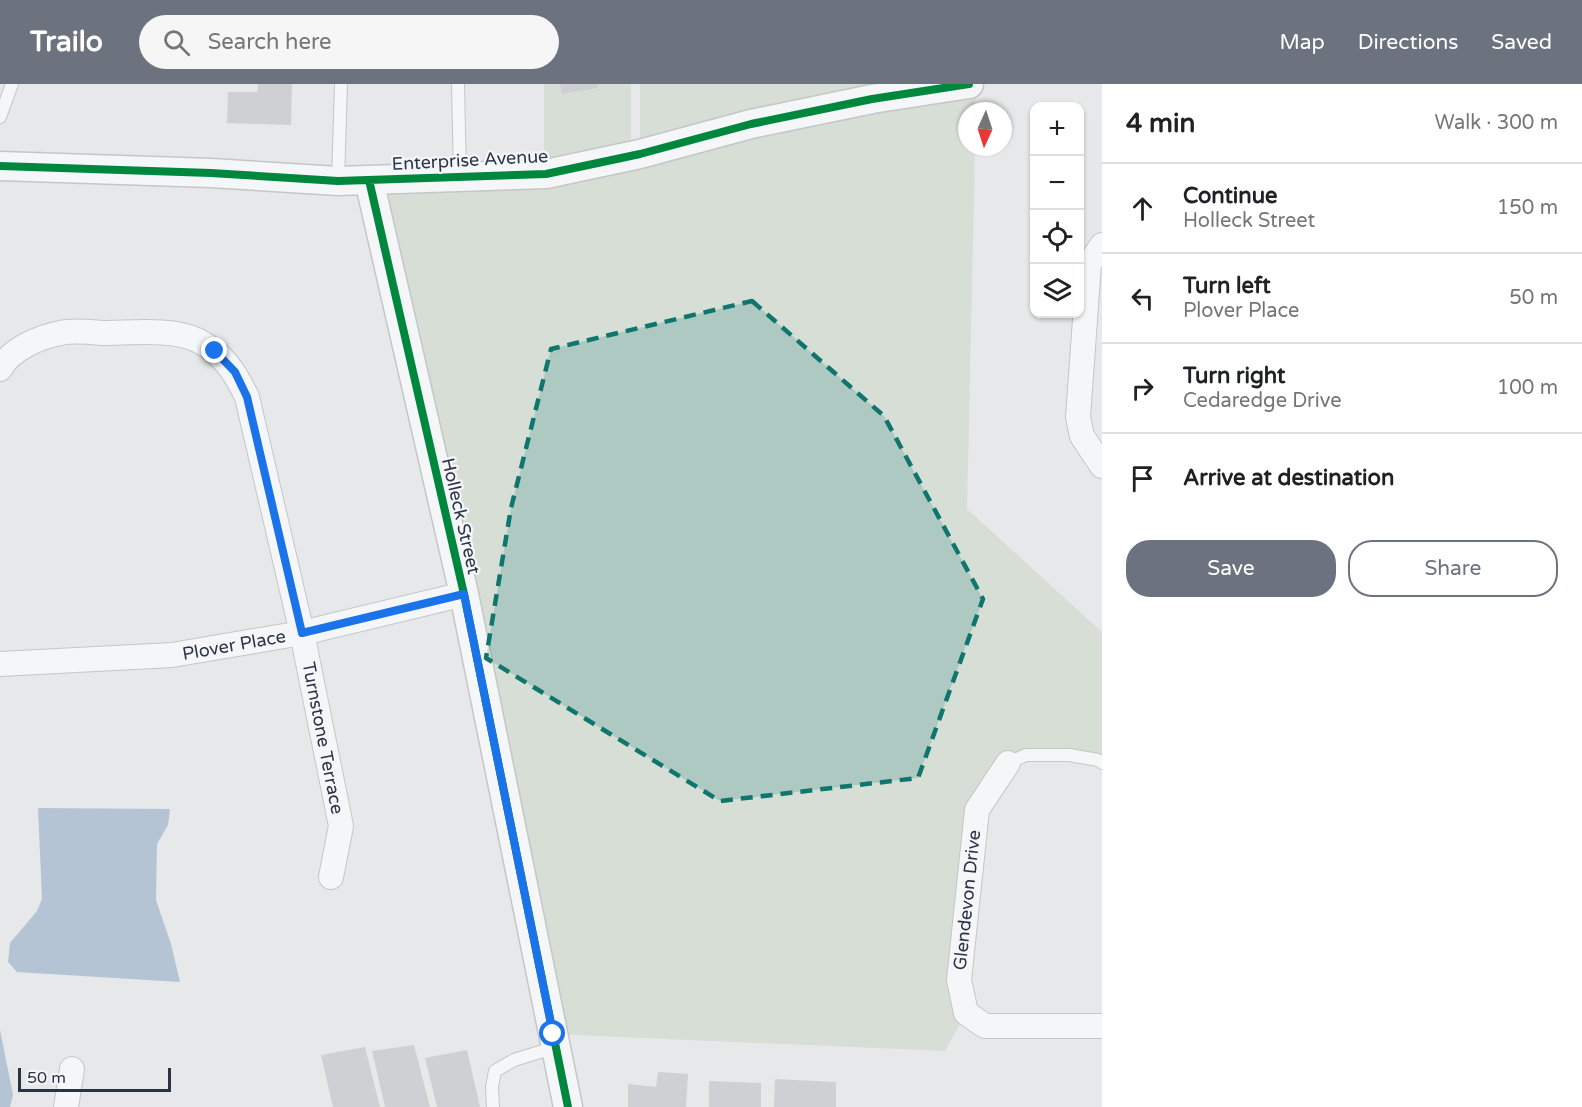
<!DOCTYPE html>
<meta charset="utf-8">
<style>
:root{--surface:#fff;--page:#f6f6f6;--text:#202124;--muted:#757577;--line:#e0e0e0;--accent:#6c737f}
body{margin:0;font-family:"Varela Round",sans-serif;background:var(--page);color:var(--text)}
.controls{position:absolute;right:18px;top:18px;display:grid;overflow:hidden;border-radius:12px;box-shadow:0 2px 4px #0004}
.controls button{width:54px;height:54px;display:grid;place-items:center;padding:0;border:0;border-bottom:2px solid var(--line);background:var(--surface);color:var(--text);font:30px sans-serif}
.compass{position:absolute;left:958px;top:18px;width:54px;height:54px;border-radius:50%;background:var(--surface);box-shadow:0 2px 4px #0004;rotate:183deg}
.scale{position:absolute;left:18px;bottom:15px;width:153px;box-sizing:border-box;padding-left:6px;border:3px solid #2b3445;border-top:0;font-size:16px;line-height:21px;white-space:nowrap;color:#2b3445;-webkit-text-stroke:4px #f4f6f9;paint-order:stroke}
.stop{position:absolute;width:18px;height:18px;margin:-14px;border:4px solid #1a73e8;border-radius:50%;background:#fff}
.stop.end{background:#1a73e8;border-color:#fff;box-shadow:0 2px 6px #0008}
.list{margin:0;padding:0;list-style:none}
h2{display:flex;justify-content:space-between;align-items:center;height:78px;margin:0;padding:0 24px;font-size:26px}
h2 small{font-size:20px;font-weight:400;color:var(--muted)}
.list li{display:grid;grid-template-columns:39px 1fr auto;gap:18px;align-items:center;box-sizing:border-box;height:90px;padding:0 24px;border-top:2px solid var(--line)}
.list b{display:block;font-size:22px;white-space:nowrap}
.list p{margin:0;font-size:20px;white-space:nowrap;color:var(--muted)}
.list em{font-size:20px;font-style:normal;color:var(--muted)}
.actions{display:flex;gap:12px;padding:18px 24px}
.actions a{flex:1;padding:14px 0;border:2px solid var(--accent);border-radius:24px;text-align:center;font-size:21px;color:var(--accent)}
.actions .main{background:var(--accent);color:#fff}
.icon{flex:none;width:33px;height:33px;fill:none;stroke:currentColor;stroke-width:2;stroke-linecap:round;stroke-linejoin:round}
.map{position:relative;flex:none;width:1102px;height:1023px;overflow:hidden}
header{display:flex;align-items:center;gap:36px;box-sizing:border-box;height:84px;padding:0 30px;background:var(--accent);color:#fff}
header strong{font-size:28px}
nav{display:flex;gap:33px;margin-inline-start:auto;font-size:21px}
.search{width:420px;height:54px;background:var(--page);display:flex;align-items:center;gap:15px;box-sizing:border-box;padding:0 21px;border-radius:33px;color:var(--muted);font-size:22px}
main{display:flex}
aside{flex:1;background:var(--surface)}
.map>svg:first-child{display:block}
.green{fill:#d6ded6}
.water{fill:#b4c4d5}
.building{fill:#ced0d3}
.lines{fill:none;stroke-linecap:round;stroke-linejoin:round}
.service-casing{stroke:#c4c6c8;stroke-width:14}
.minor-casing{stroke:#c4c6c8;stroke-width:26}
.tertiary-casing{stroke:#c4c6c8;stroke-width:31}
.service{stroke:#f5f6f7;stroke-width:12}
.minor{stroke:#f5f6f7;stroke-width:24}
.tertiary{stroke:#f5f6f7;stroke-width:28}
.cycleway-casing{stroke:#f4f6f9;stroke-width:11}
.cycleway{stroke:#00873e;stroke-width:8}
.route{stroke:#1a73e8;stroke-width:8}
.marked{fill:#0f766e;fill-opacity:0.2;stroke:#0f766e;stroke-width:4.5;stroke-dasharray:12 8;stroke-linejoin:round}
.labels{text-anchor:middle;dominant-baseline:central;stroke-width:4.5;stroke-linejoin:round;paint-order:stroke}
.street-label{font-size:18px;fill:#2b3445;stroke:#f4f6f9}
</style>
<header>
<strong>Trailo</strong>
<div class="search"><svg class="icon" aria-label="search" viewBox="0 0 24 24"><circle cx="10" cy="10" r="6"/><path d="M15 15l6 6"/></svg>Search here</div>
<nav><a>Map</a><a>Directions</a><a>Saved</a></nav>
</header>
<main>
<div class="map">
<svg width="1102" height="1023" viewBox="0 0 1102 1023">
<rect width="100%" height="100%" fill="#e6e8ea"/>
<path class="green" d="M 544,0 L 631,0 L 631,60 L 544,78 Z
M 640,0 L 868,0 L 872,14 L 975,0 L 975,27 L 967,27 L 967,63 L 975,63 L 967,425 L 1102,548 L 1102,679 L 1026,671 L 977,726 L 966,929 L 945,967 L 553,950 L 369,96 L 640,70 Z"/>
<path class="water" d="M 38,724 L 170,725 L 168,741 L 157,760 L 156,816 L 171,860 L 180,898 L 17,888 L 8,878 L 10,859 L 37,827 L 42,815 Z
M 0,946 L 13,1011 L 10,1023 L 0,1023 Z"/>
<path class="building" d="M 258,0 L 292,0 L 291,41 L 227,39 L 228,8 L 257,8 Z
M 560,0 L 598,0 L 598,4 L 562,10 Z
M 414,961 L 430,1023 L 385,1023 L 372,967 Z
M 365,963 L 380,1023 L 333,1023 L 321,971 Z
M 467,966 L 480,1023 L 437,1023 L 425,974 Z
M 658,988 L 688,990 L 686,1023 L 628,1023 L 628,1000 L 656,1003 Z
M 775,995 L 836,998 L 836,1023 L 774,1023 Z
M 709,997 L 761,999 L 761,1023 L 709,1023 Z"/>
<g class="lines">
<g class="service-casing">
<path id="service" d="M 458,0 L 460,92
M 0,33 L 12,0
M 338,97 L 341,0
M 1008,679 L 1026,671 L 1069,671 L 1098,676 L 1102,679
M 493,1023 L 492,1003 L 495,987 L 514,976 L 556,963"/>
</g>
<g class="minor-casing">
<path id="minor" d="M 1102,161 L 1089,180 L 1078,333 L 1082,352 L 1102,382
M 0,285 C 11,265 39,253 61,249 C 73,246 89,248 102,249 C 130,249 172,244 197,256 C 223,269 235,288 247,313 L 302,549 L 341,742 L 331,793
M 0,580 L 172,571 L 302,549 L 464,510
M 1008,679 L 977,726 L 959,896 L 966,929 L 985,942 L 1102,942
M 66,1023 L 72,985"/>
</g>
<g class="tertiary-casing">
<path id="tertiary" d="M 0,82 L 211,89 L 338,97 L 546,90 L 640,70 L 751,40 L 872,15 L 969,0
M 369,96 L 464,510 L 568,1023"/>
</g>
<use href="#service" class="service"/>
<use href="#minor" class="minor"/>
<use href="#tertiary" class="tertiary"/>
<g class="cycleway-casing">
<path id="cycleway" d="M 0,82 L 211,89 L 338,97 L 546,90 L 640,70 L 751,40 L 872,15 L 969,0
M 369,96 L 464,510 L 568,1023"/>
</g>
<use href="#cycleway" class="cycleway"/>
</g>
<g class="lines">
<path class="route" d="M 215,267 L 235,288 L 247,313 L 302,549 L 464,510 L 553,950"/>
</g>
<path class="marked" d="M 752,217 L 884,332 L 983,515 L 918,694 L 720,717 L 486,574 L 511,424 L 551,265 Z"/>
<g class="labels">
<g class="street-label">
<text transform="translate(470 76) rotate(-3)">Enterprise Avenue</text>
<text transform="translate(461 432) rotate(77)">Holleck Street</text>
<text transform="translate(234 561) rotate(-10)">Plover Place</text>
<text transform="translate(323 654) rotate(79)">Turnstone Terrace</text>
<text transform="translate(967 816) rotate(-84)">Glendevon Drive</text>
</g>
</g>
</svg>
<div class="controls">
<button>+</button>
<button>−</button>
<button><svg class="icon" aria-label="locate" viewBox="0 0 24 24"><circle cx="12" cy="12" r="6"/><path d="M12 2v4M12 18v4M2 12h4M18 12h4"/></svg></button>
<button><svg class="icon" aria-label="layers" viewBox="0 0 24 24"><path d="M12 4l9 5-9 5-9-5zM3 14l9 5 9-5"/></svg></button>
</div>
<svg class="compass" viewBox="-18 -18 36 36"><path d="M0-13l5 13h-10z" fill="#e53935"/><path d="M0 13l5-13h-10z" fill="#757577"/></svg>
<div class="scale">50 m</div>
<div class="stop" style="left:553px;top:950px"></div>
<div class="stop end" style="left:215px;top:267px"></div>
</div>
<aside>
<h2>4 min<small>Walk · 300 m</small></h2>
<ul class="list">
<li><svg class="icon" aria-label="ahead" viewBox="0 0 24 24"><path d="M12 20V5M6 11l6-6 6 6"/></svg><div><b>Continue</b><p>Holleck Street</p></div><em>150 m</em></li>
<li><svg class="icon" aria-label="left" viewBox="0 0 24 24"><path d="M17 20v-9H6M10 6l-5 5 5 5"/></svg><div><b>Turn left</b><p>Plover Place</p></div><em>50 m</em></li>
<li><svg class="icon" aria-label="right" viewBox="0 0 24 24"><path d="M7 20v-9h11M14 6l5 5-5 5"/></svg><div><b>Turn right</b><p>Cedaredge Drive</p></div><em>100 m</em></li>
<li><svg class="icon" aria-label="arrive" viewBox="0 0 24 24"><path d="M6 21V4h12l-3 4 3 4H6"/></svg><div><b>Arrive at destination</b></div></li>
</ul>
<div class="actions"><a class="main">Save</a><a>Share</a></div>
</aside>
</main>
